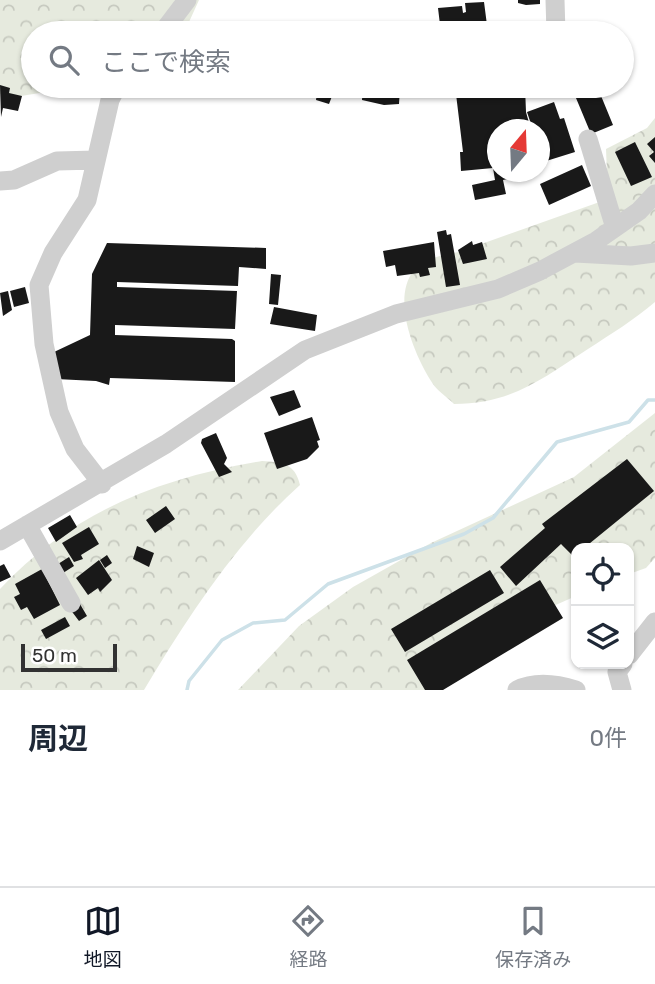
<!DOCTYPE html>
<html lang="ja">
<meta charset="utf-8">
<style>
:root{--surface:#fff;--page:#f6f6f7;--text:#1f2937;--muted:#747a83;--line:#e0e1e3;--accent:#111827}
body{margin:0;font-family:Rubik,"Noto Sans JP",sans-serif;background:var(--page);color:var(--text)}
.controls{position:absolute;right:21px;bottom:21px;display:grid;overflow:hidden;border-radius:14px;box-shadow:0 2px 5px #0004}
.controls button{width:63px;height:63px;display:grid;place-items:center;padding:0;border:0;border-bottom:2px solid var(--line);background:var(--surface);color:var(--text);font:35px sans-serif}
.compass{position:absolute;left:487px;top:119px;width:63px;height:63px;border-radius:50%;background:var(--surface);box-shadow:0 2px 5px #0004;rotate:19deg}
.scale{position:absolute;left:21px;bottom:18px;width:96px;box-sizing:border-box;padding-left:7px;border:4px solid #323232;border-top:0;font-size:19px;line-height:24px;white-space:nowrap;color:#323232;-webkit-text-stroke:5px #fff;paint-order:stroke}
.list{margin:0;padding:0;list-style:none}
h2{display:flex;justify-content:space-between;align-items:center;height:91px;margin:0;padding:0 28px;font-size:30px}
h2 small{font-size:23px;font-weight:400;color:var(--muted)}
.icon{flex:none;width:38px;height:38px;fill:none;stroke:currentColor;stroke-width:2;stroke-linecap:round;stroke-linejoin:round}
.map{position:relative;flex:none;width:655px;height:690px;overflow:hidden}
.search{position:absolute;background:var(--surface);box-shadow:0 2px 5px #0004;left:21px;right:21px;top:21px;height:77px;display:flex;align-items:center;gap:18px;box-sizing:border-box;padding:0 24px;border-radius:38px;color:var(--muted);font-size:26px}
.sheet{height:196px;background:var(--surface)}
nav{display:flex;justify-content:space-around;align-items:center;box-sizing:border-box;height:98px;border-top:2px solid var(--line);background:var(--surface);font-size:19px;color:var(--muted)}
nav a{display:grid;justify-items:center;gap:4px}
nav .on{color:var(--accent)}
.map>svg:first-child{display:block}
.forest{fill:url(#forest-crowns)}
.lines{fill:none;stroke-linecap:round;stroke-linejoin:round}
.stream{stroke:#cde1e8;stroke-width:3.5}
.building{fill:#191919}
.minor{stroke:#cfcfcf;stroke-width:19}
</style>
<div class="map">
<svg width="655" height="690" viewBox="0 0 655 690">
<defs>
<pattern id="forest-crowns" width="20" height="18" patternUnits="userSpaceOnUse" patternTransform="scale(1.75)"><rect width="20" height="18" fill="#e6eade"/><path d="M2 6a3 3 0 1 1 6 0M12 15a3 3 0 1 1 6 0" fill="none" stroke="#c6c9bf"/></pattern>
</defs>
<rect width="100%" height="100%" fill="#fff"/>
<path class="forest" d="M 0,0 L 199,0 L 184,33 L 33,33 L 33,86 L 83,86 L 21,96 L 0,94 Z
M 655,118 L 655,302 C 634,320 611,334 588,349 C 542,379 511,404 454,404 C 447,397 436,390 431,381 C 414,354 391,299 414,270 C 423,259 445,254 459,252 L 608,199 L 606,149 L 647,128 Z
M 655,413 L 655,558 L 646,568 L 629,574 L 629,548 L 576,548 L 576,596 L 533,615 L 427,690 L 238,690 L 299,626 L 353,587 L 431,543 L 574,477 Z
M 262,461 C 282,462 295,463 300,485 C 237,541 187,618 144,690 L 0,690 L 0,589 C 72,512 159,478 262,461 Z"/>
<g class="lines">
<path class="stream" d="M 187,690 L 189,681 L 222,640 L 253,623 L 285,620 L 328,584 L 464,534 L 493,518 L 557,442 L 629,422 L 648,400 L 655,400"/>
</g>
<path class="building" d="M 518,0 L 540,0 L 540,4 L 526,5 L 518,3 Z
M 484,2 L 487,25 L 463,25 L 464,33 L 441,33 L 438,8 L 462,6 L 463,13 L 466,12 L 465,3 Z
M 0,85 L 10,88 L 9,93 L 22,96 L 18,111 L 3,108 L 1,117 Z
M 318,86 L 336,86 L 329,104 L 316,100 Z
M 363,86 L 397,86 L 400,88 L 399,104 L 384,105 L 362,100 Z
M 571,86 L 597,86 L 613,125 L 591,134 Z
M 511,87 L 525,87 L 526,112 L 531,130 L 498,130 L 498,172 L 507,172 L 507,179 L 503,180 L 506,194 L 475,200 L 472,185 L 495,180 L 493,168 L 461,171 L 460,152 L 463,152 L 456,94 L 488,90 L 490,95 L 512,92 Z
M 554,102 L 560,119 L 564,118 L 575,152 L 543,162 L 540,150 L 540,130 L 533,130 L 527,112 Z
M 655,137 L 655,163 L 649,156 L 654,152 L 647,144 Z
M 635,142 L 652,177 L 631,186 L 615,152 Z
M 582,165 L 591,186 L 549,205 L 540,184 Z
M 446,230 L 447,235 L 451,234 L 460,285 L 446,287 L 437,232 Z
M 472,241 L 473,245 L 482,242 L 487,259 L 463,264 L 458,250 Z
M 434,242 L 436,267 L 428,268 L 430,275 L 420,277 L 419,273 L 397,276 L 395,265 L 386,267 L 383,251 Z
M 107,243 L 266,248 L 266,269 L 239,267 L 238,286 L 117,282 L 117,287 L 237,291 L 235,329 L 115,325 L 115,335 L 232,339 L 235,341 L 235,382 L 110,378 L 109,385 L 96,381 L 56,379 L 54,352 L 90,335 L 92,274 Z
M 271,274 L 281,275 L 278,305 L 269,304 Z
M 25,287 L 29,303 L 14,307 L 10,291 Z
M 8,291 L 12,310 L 3,316 L 0,293 Z
M 274,307 L 317,315 L 315,331 L 270,324 Z
M 294,390 L 301,407 L 279,416 L 270,397 Z
M 312,417 L 320,440 L 317,441 L 319,447 L 307,459 L 277,469 L 264,433 Z
M 216,433 L 227,458 L 224,464 L 232,472 L 219,477 L 201,443 L 202,439 Z
M 627,459 L 654,491 L 584,548 L 576,548 L 573,556 L 561,544 L 516,586 L 500,567 L 545,528 L 542,524 Z
M 166,506 L 175,519 L 155,533 L 146,520 Z
M 70,515 L 77,527 L 56,542 L 48,528 Z
M 89,527 L 99,544 L 81,555 L 83,559 L 74,562 L 62,543 Z
M 137,546 L 154,553 L 149,567 L 133,559 Z
M 107,555 L 112,563 L 105,568 L 100,560 Z
M 69,557 L 74,566 L 63,573 L 58,564 Z
M 99,560 L 112,580 L 100,592 L 98,588 L 88,595 L 76,578 Z
M 4,564 L 11,577 L 0,582 L 0,566 Z
M 42,569 L 60,605 L 34,619 L 27,607 L 21,610 L 14,597 L 20,594 L 15,584 Z
M 490,570 L 504,593 L 405,652 L 391,629 Z
M 540,580 L 563,618 L 443,690 L 425,690 L 407,660 Z
M 80,604 L 87,616 L 79,621 L 70,609 Z
M 65,617 L 70,626 L 46,639 L 41,630 Z"/>
<g class="lines">
<path class="minor" d="M 555,0 L 556,33
M 162,33 L 187,0
M 588,139 L 615,228
M 0,181 L 14,180 L 57,161 L 96,160
M 575,253 L 631,256 L 655,253
M 102,484 L 75,449 L 59,412 L 44,344 L 39,285 L 53,253 L 87,200 L 110,100 L 117,86
M 27,525 L 71,603
M 0,541 L 166,444 L 305,350 L 396,314 L 498,289 L 540,271 L 596,241 L 639,211 L 655,194
M 629,655 L 655,622
M 517,690 C 535,681 557,684 576,690
M 622,690 L 617,672 L 623,664"/>
</g>
</svg>
<div class="controls">
<button><svg class="icon" aria-label="locate" viewBox="0 0 24 24"><circle cx="12" cy="12" r="6"/><path d="M12 2v4M12 18v4M2 12h4M18 12h4"/></svg></button>
<button><svg class="icon" aria-label="layers" viewBox="0 0 24 24"><path d="M12 4l9 5-9 5-9-5zM3 14l9 5 9-5"/></svg></button>
</div>
<svg class="compass" viewBox="-18 -18 36 36"><path d="M0-13l5 13h-10z" fill="#e53935"/><path d="M0 13l5-13h-10z" fill="#747a83"/></svg>
<div class="scale">50 m</div>
<div class="search"><svg class="icon" aria-label="search" viewBox="0 0 24 24"><circle cx="10" cy="10" r="6"/><path d="M15 15l6 6"/></svg>ここで検索</div>
</div>
<section class="sheet">
<h2>周辺<small>0件</small></h2>
<ul class="list">
</ul>
</section>
<nav>
<a class="on"><svg class="icon" aria-label="map" viewBox="0 0 24 24"><path d="M3 6l6-2 6 2 6-2v14l-6 2-6-2-6 2zM9 4v14M15 6v14"/></svg>地図</a>
<a><svg class="icon" aria-label="directions" viewBox="0 0 24 24"><path d="M12 3l9 9-9 9-9-9zM9 14v-3h6M13 9l2 2-2 2"/></svg>経路</a>
<a><svg class="icon" aria-label="saved" viewBox="0 0 24 24"><path d="M7 4h10v16l-5-4-5 4z"/></svg>保存済み</a>
</nav>
